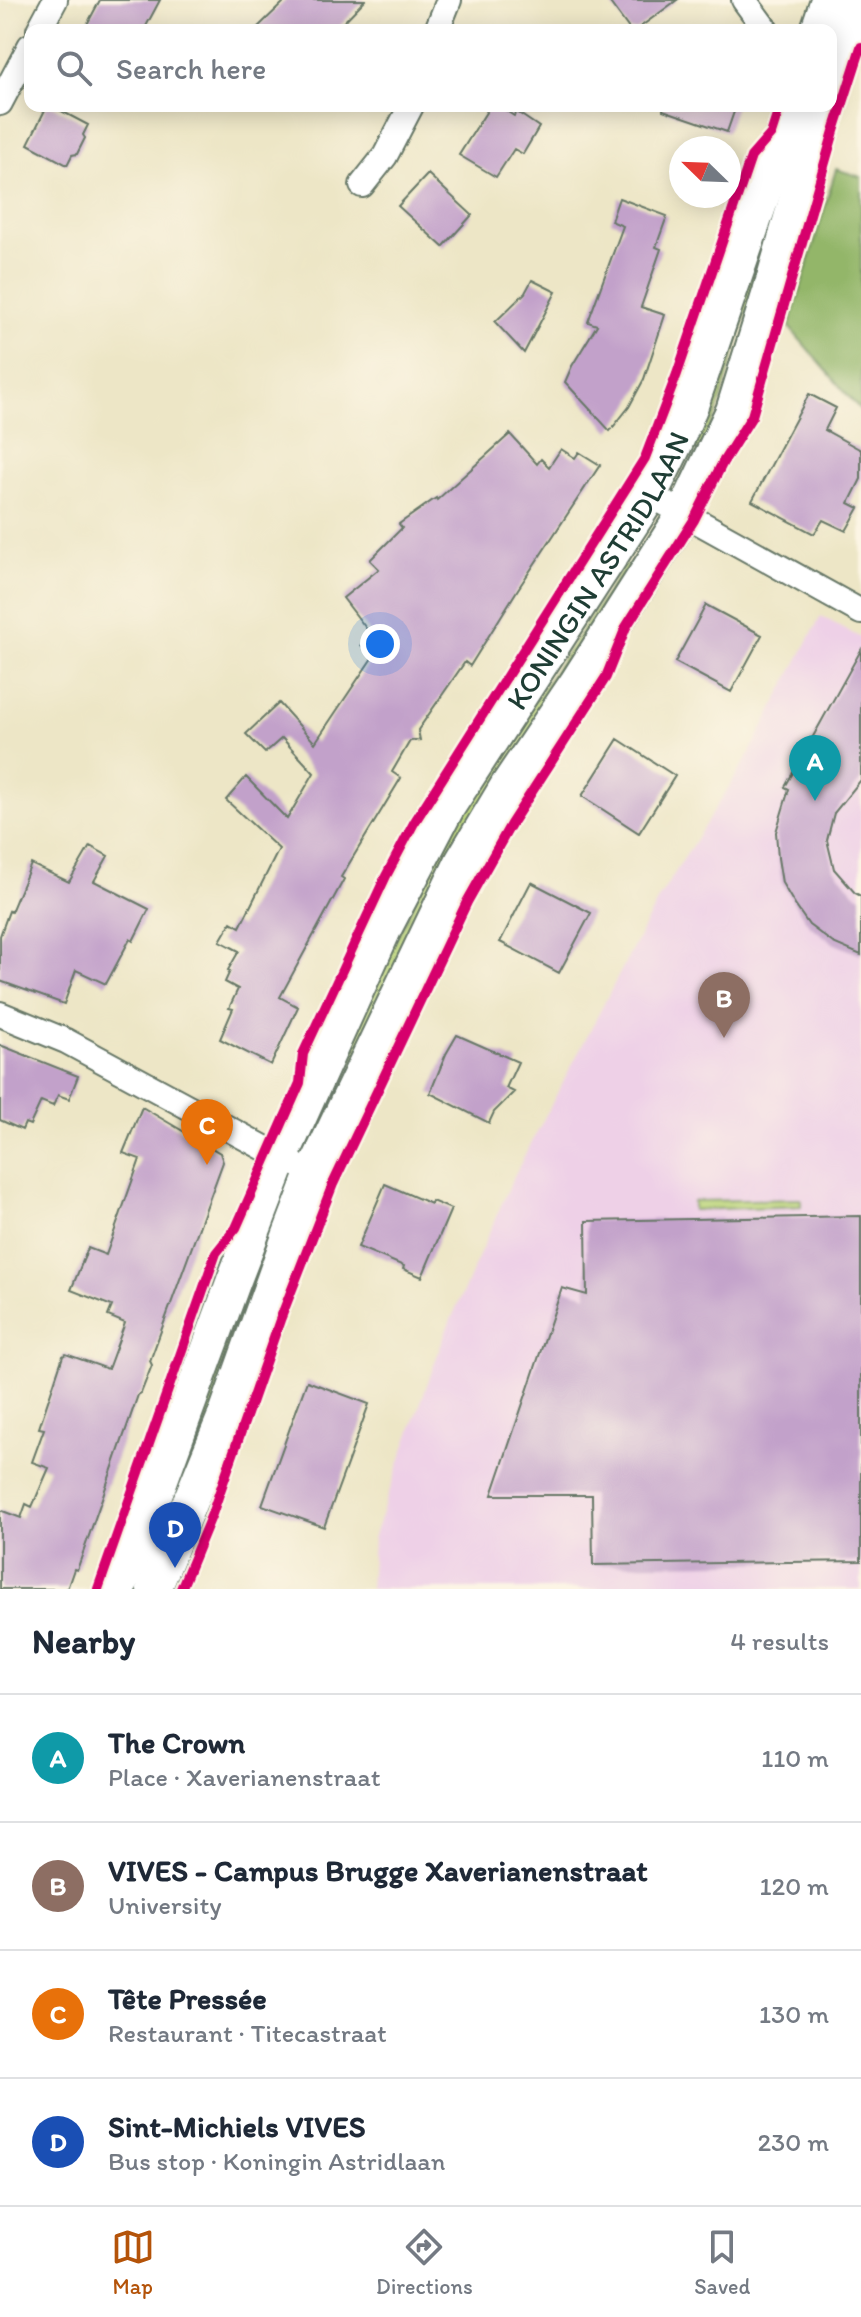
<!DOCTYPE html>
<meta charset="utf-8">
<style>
:root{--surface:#fff;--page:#f2f2f3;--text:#1f2937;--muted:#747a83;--line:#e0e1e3;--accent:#b45309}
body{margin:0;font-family:Itim,sans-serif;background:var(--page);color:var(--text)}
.compass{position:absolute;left:669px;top:136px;width:72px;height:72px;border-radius:50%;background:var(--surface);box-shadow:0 4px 20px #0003;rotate:293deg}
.you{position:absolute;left:380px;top:644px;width:28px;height:28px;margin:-20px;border:6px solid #fff;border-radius:50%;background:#1a73e8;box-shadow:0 0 0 12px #1a73e833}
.badge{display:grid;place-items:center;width:52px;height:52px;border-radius:50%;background:var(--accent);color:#fff;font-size:26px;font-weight:700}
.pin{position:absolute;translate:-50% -66px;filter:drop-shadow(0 2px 4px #0008)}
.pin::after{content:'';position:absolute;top:42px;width:28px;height:24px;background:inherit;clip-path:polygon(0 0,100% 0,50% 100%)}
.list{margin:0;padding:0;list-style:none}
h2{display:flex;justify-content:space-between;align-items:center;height:104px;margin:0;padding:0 32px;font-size:34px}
h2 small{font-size:26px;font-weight:400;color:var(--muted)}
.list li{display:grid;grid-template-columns:52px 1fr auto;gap:24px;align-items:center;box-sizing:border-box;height:128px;padding:0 32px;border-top:2px solid var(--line)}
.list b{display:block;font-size:30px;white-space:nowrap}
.list p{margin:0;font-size:26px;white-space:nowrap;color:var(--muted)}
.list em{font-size:26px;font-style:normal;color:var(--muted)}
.icon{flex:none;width:44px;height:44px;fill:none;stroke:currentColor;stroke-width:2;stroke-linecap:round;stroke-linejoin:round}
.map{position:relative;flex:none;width:861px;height:1589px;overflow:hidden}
.search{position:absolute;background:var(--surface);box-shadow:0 4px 20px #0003;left:24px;right:24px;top:24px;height:88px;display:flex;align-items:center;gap:20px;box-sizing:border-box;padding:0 28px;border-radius:16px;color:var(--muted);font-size:30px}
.sheet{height:616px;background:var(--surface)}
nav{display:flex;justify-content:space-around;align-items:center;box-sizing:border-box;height:112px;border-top:2px solid var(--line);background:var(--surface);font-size:22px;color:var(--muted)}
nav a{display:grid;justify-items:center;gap:4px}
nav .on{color:var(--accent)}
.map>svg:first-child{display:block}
.built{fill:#eed0e7}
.green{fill:#bad479;stroke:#6c8856;stroke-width:2}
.forest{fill:#93b669;stroke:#597a4e;stroke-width:2}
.building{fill:#c2a1ca}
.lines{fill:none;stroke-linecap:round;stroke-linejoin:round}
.minor-casing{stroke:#677867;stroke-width:28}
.secondary-casing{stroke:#677867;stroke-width:38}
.minor{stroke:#fff;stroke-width:24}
.secondary{stroke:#fff;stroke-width:34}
.cycleway-casing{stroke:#fcf5e5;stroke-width:15}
.cycleway{stroke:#d6006c;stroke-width:10}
.labels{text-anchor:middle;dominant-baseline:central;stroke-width:7;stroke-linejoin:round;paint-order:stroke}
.street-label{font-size:30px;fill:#1f3d34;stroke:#fcf5e5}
</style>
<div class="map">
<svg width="861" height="1589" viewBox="0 0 861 1589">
<rect width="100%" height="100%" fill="#fcf5e5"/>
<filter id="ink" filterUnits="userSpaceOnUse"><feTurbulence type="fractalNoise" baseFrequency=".0125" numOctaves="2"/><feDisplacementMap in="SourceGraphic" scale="16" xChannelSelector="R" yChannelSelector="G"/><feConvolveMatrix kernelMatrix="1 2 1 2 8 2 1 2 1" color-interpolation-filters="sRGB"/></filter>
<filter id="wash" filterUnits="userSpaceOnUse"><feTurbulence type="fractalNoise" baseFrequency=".006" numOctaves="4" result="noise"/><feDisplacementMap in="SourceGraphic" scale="32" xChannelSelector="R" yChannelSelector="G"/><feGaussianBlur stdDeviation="1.8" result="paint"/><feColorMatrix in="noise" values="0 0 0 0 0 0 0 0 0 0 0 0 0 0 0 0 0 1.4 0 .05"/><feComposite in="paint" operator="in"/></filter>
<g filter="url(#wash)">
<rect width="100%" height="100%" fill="#ede6c6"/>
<path class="built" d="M 821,616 L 861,638 L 861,1589 L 370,1589 L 373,1538 L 446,1331 L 513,1178 L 659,898 L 746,760 Z"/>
<path class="green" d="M 800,133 L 716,415 L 699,450 L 691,448 Z
M 625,565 L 629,567 L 632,573 L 323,1114 L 319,1112 L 316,1105 L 449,830 Z
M 801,1199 L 801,1206 L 693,1210 L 693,1201 Z
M 279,1210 L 282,1214 L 196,1457 L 138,1589 L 126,1589 Z"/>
<path class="forest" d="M 836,169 L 861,177 L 861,411 L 789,327 Z"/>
<g id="blocks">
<path class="building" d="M 100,0 L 160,0 L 144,30 L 84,30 Z
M 286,0 L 365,0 L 336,30 L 255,30 Z
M 608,0 L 677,0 L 636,30 L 630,30 Z
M 47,106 L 52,106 L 88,125 L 83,135 L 85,138 L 77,154 L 72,155 L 67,165 L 28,144 Z
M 490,106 L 499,106 L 514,116 L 517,112 L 539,127 L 523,154 L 514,149 L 496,177 L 459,155 Z
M 663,106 L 736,106 L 727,132 L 663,110 Z
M 428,174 L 472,215 L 443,247 L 398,206 Z
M 619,198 L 667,216 L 656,247 L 661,249 L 641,307 L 665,315 L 644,379 L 629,407 L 610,431 L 565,382 L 572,366 L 597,325 L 588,322 L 623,226 L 611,221 Z
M 532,280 L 556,292 L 524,353 L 495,322 L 525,293 Z
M 809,394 L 836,408 L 825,430 L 861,450 L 861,479 L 849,503 L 859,508 L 846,531 L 823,520 L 814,534 L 752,501 Z
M 510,434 L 537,464 L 541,459 L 549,467 L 561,449 L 575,458 L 579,452 L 600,465 L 518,589 L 470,666 L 465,662 L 418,730 L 420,740 L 410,741 L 392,772 L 401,778 L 341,877 L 344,879 L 280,997 L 298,1007 L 271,1065 L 220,1039 L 233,1009 L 229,1008 L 238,989 L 225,982 L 230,971 L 228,970 L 239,951 L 220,941 L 231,922 L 240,927 L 279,849 L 226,800 L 246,777 L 287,819 L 314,773 L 282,738 L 265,753 L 246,734 L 279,703 L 315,743 L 372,658 L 361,645 L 372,636 L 343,598 L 379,569 L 370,560 L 402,528 L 399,524 L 436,498 L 437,500 Z
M 706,605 L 762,635 L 731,692 L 675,662 Z
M 861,650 L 861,780 L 834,813 L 827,840 L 834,869 L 855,893 L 861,896 L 861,955 L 833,943 L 809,925 L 795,905 L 782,883 L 778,858 L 776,832 L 789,789 L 785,787 Z
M 618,739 L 675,776 L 639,833 L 582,796 Z
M 90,846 L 108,856 L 94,881 L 149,909 L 133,941 L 130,939 L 106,984 L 76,970 L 64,1004 L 0,981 L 0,936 L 9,911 L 11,912 L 31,864 L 69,882 Z
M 531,882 L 591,913 L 559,973 L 500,942 Z
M 457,1035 L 518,1062 L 506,1088 L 514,1092 L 494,1112 L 489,1123 L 430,1093 L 446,1054 Z
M 0,1045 L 78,1076 L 69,1099 L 58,1095 L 53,1106 L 41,1101 L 30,1125 L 25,1123 L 22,1130 L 0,1120 Z
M 142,1107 L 220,1153 L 223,1162 L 150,1361 L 152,1365 L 141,1393 L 138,1395 L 77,1570 L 74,1569 L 67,1589 L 0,1589 L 0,1510 L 21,1518 L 26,1504 L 32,1507 L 49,1468 L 32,1462 L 44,1429 L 39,1428 L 63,1356 L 66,1354 L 108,1369 L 125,1323 L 108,1316 L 112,1306 L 71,1290 L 88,1248 L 106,1255 L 140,1159 L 123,1153 Z
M 385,1184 L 431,1204 L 432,1201 L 451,1209 L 422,1277 L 403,1269 L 404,1266 L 358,1247 Z
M 861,1216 L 861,1561 L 593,1565 L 592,1495 L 492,1495 L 562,1288 L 587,1295 L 586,1221 Z
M 307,1381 L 369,1404 L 324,1527 L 262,1505 Z"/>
</g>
</g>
<g filter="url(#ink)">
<use href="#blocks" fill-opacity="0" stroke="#677867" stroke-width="2"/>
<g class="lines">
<g class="minor-casing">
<path id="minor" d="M 744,0 L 766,30
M 39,30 L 55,0
M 437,30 L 449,0
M 0,103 L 30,46
M 362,185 L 385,156 L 411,106
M 650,495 L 861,612
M 0,1014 L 66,1041 L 294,1164"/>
</g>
<g class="secondary-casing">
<g id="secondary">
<path d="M 818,30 L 828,0"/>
<path d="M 831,82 L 858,0"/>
<path id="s1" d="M 118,1589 L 143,1528 L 234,1280 L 281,1158 L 385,927 L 447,808 L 650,495 L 675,444 L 691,405 L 793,106"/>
<path d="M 154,1589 L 227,1411 L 289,1237 L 313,1174 L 462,862 L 508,785 L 576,684 L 684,514 L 733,411 L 770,292 L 823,106"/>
</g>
</g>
<use href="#minor" class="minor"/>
<use href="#secondary" class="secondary"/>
<g class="cycleway-casing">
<path id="cycleway" d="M 98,1589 L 216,1253 L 236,1228 L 300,1083 L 303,1054 L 386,876 L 414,823 L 645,458 L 677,374 L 751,157 L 771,134 L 780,106
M 181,1589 L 212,1514 L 280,1320 L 333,1184 L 467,902 L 511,824 L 606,677 L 626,627 L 694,520 L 723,462 L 752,416 L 834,131 L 861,47"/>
</g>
<use href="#cycleway" class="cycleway"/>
</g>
</g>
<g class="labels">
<g class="street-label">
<text stroke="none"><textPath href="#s1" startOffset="1130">KONINGIN ASTRIDLAAN</textPath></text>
</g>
</g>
</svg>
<svg class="compass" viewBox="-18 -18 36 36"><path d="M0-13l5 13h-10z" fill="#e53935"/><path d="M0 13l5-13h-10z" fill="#747a83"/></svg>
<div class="you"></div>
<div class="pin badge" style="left:815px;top:801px;background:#0f9aa8">A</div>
<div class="pin badge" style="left:724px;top:1038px;background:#8d6e63">B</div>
<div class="pin badge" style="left:207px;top:1165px;background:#e8710a">C</div>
<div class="pin badge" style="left:175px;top:1568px;background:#1a4fb4">D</div>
<div class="search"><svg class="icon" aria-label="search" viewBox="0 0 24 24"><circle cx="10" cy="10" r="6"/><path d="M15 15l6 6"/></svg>Search here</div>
</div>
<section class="sheet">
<h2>Nearby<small>4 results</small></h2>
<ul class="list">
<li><span class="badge" style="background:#0f9aa8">A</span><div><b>The Crown</b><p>Place · Xaverianenstraat</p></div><em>110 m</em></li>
<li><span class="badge" style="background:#8d6e63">B</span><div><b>VIVES - Campus Brugge Xaverianenstraat</b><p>University</p></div><em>120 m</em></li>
<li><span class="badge" style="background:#e8710a">C</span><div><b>Tête Pressée</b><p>Restaurant · Titecastraat</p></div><em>130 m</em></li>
<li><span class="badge" style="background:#1a4fb4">D</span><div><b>Sint-Michiels VIVES</b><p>Bus stop · Koningin Astridlaan</p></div><em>230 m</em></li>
</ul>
</section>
<nav>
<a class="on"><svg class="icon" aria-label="map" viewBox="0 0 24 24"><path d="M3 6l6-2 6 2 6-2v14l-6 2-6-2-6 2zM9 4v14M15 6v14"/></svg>Map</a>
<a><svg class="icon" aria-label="directions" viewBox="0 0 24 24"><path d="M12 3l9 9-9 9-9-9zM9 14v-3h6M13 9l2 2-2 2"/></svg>Directions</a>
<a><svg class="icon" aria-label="saved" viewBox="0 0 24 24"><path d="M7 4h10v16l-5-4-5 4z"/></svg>Saved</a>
</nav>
